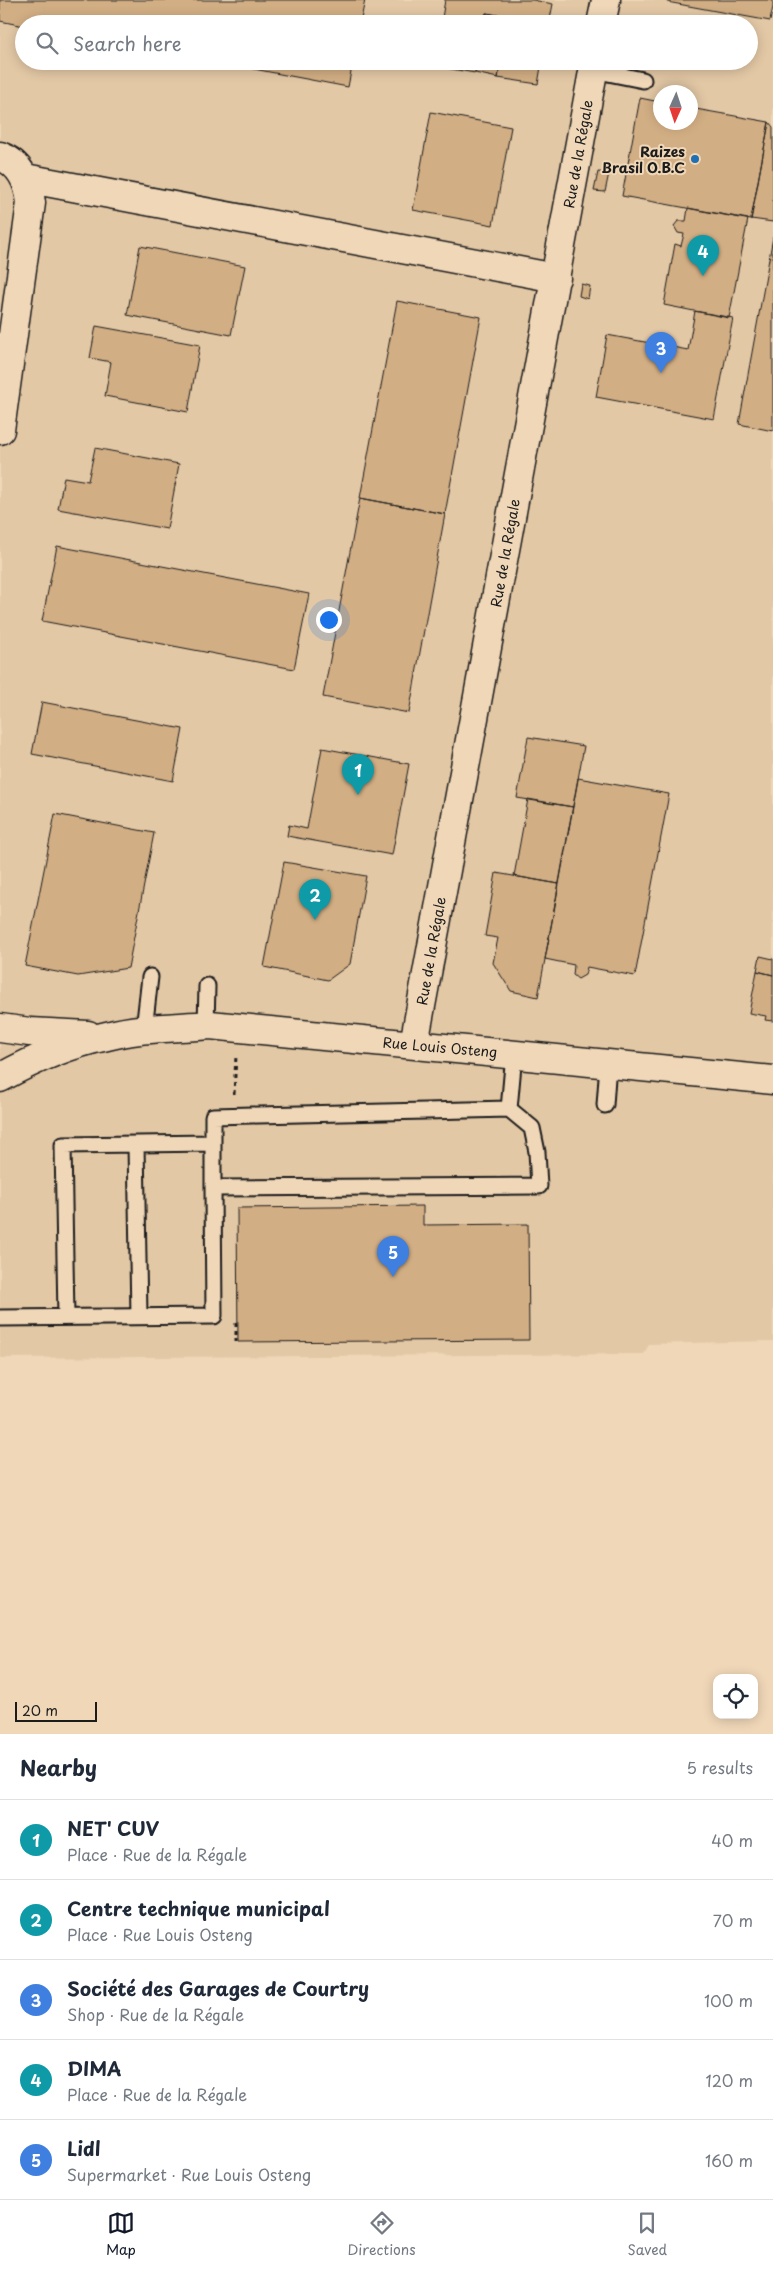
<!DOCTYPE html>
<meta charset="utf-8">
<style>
:root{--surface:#fff;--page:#f6f6f7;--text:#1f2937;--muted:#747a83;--line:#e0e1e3;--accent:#111827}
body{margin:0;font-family:"Playpen Sans",sans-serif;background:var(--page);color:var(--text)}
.controls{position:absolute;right:15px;bottom:15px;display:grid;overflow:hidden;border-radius:10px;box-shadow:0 2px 12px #0003}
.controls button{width:45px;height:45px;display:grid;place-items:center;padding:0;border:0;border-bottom:1px solid var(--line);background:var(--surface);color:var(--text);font:25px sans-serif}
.compass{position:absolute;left:653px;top:85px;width:45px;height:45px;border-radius:50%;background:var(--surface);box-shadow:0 2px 12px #0003;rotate:183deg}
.scale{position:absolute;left:15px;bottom:12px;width:82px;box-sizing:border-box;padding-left:5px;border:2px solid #1c1c1c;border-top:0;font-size:14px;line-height:18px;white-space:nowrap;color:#1c1c1c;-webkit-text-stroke:4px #f0d7b8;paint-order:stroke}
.you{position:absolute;left:328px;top:619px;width:18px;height:18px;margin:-12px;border:4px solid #fff;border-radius:50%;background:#1a73e8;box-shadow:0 0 0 8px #1a73e833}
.badge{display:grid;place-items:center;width:32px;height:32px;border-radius:50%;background:var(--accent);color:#fff;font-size:16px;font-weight:700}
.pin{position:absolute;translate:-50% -41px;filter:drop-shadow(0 1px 2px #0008)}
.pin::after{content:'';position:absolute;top:26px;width:18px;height:15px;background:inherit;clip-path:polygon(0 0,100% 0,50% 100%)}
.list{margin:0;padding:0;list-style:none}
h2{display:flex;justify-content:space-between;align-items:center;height:65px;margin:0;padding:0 20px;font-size:21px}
h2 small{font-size:16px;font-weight:400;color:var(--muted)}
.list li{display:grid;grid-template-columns:32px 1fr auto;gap:15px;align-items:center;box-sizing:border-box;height:80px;padding:0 20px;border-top:1px solid var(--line)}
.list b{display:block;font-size:19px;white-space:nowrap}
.list p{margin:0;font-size:16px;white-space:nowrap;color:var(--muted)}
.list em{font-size:16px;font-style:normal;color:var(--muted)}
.icon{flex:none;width:28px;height:28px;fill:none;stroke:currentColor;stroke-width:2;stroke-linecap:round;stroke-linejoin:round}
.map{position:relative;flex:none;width:773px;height:1734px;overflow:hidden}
.search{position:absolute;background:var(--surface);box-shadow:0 2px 12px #0003;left:15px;right:15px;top:15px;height:55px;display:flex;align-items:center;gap:12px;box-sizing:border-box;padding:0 18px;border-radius:28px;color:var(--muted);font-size:19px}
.sheet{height:465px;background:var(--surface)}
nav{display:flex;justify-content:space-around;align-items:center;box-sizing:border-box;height:70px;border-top:1px solid var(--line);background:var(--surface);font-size:14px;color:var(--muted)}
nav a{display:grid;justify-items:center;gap:2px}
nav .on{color:var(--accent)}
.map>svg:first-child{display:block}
.built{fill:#e3c8a5;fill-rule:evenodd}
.building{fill:#d2ae84;stroke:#1c1c1c}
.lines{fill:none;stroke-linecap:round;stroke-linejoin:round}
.lane-casing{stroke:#1c1c1c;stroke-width:19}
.street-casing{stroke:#1c1c1c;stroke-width:31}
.secondary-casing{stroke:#1c1c1c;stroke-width:31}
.path{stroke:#1c1c1c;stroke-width:3;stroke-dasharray:4 4;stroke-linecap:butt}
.lane{stroke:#f0d7b8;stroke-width:15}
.street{stroke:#f0d7b8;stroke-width:28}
.secondary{stroke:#f0d7b8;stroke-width:28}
.poi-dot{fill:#1f6fb2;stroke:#f0d7b8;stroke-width:2}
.labels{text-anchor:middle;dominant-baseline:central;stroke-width:4;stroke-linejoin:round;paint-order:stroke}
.poi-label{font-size:14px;font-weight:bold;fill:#1c1c1c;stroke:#f0d7b8;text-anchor:end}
.street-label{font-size:14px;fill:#1c1c1c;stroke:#f0d7b8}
</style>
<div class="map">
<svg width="773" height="1734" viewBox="0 0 773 1734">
<rect width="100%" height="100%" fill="#f0d7b8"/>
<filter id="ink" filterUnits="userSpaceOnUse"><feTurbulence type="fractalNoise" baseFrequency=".02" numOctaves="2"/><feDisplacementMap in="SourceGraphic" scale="10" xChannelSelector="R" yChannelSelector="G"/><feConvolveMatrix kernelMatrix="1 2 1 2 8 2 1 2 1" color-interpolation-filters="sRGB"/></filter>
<g filter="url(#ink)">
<path class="built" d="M 0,0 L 773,0 L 773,1341 L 649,1344 L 644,1354 L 0,1358 ZM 24,24 L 749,24 L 749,61 L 24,61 ZM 660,92 L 690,92 L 690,122 L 660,122 Z"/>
<path class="building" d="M 0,0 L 365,0 L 360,24 L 24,24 L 24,26 L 0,21 Z
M 445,0 L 533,0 L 553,4 L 549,24 L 508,24 L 509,17 L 486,13 L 484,24 L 441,24 Z
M 667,0 L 773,0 L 773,7 L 770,21 L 667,2 Z
M 486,13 L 509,17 L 508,24 L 484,24 Z
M 212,61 L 353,61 L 348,87 Z
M 434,61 L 477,61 L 475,73 L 433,66 Z
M 477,61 L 501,61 L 498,78 L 475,73 Z
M 501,61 L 542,61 L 538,84 L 498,78 Z
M 640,98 L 660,102 L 660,122 L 690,122 L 690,108 L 769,122 L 751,220 L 622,196 Z
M 431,112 L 511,127 L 493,225 L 413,210 Z
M 769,122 L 773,127 L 773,222 L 751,219 Z
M 598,172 L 609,173 L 605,192 L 594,191 Z
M 688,208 L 748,219 L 729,318 L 664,305 L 675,244 L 681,246 L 684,234 L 678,233 L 674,226 L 678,221 L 686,221 Z
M 773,237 L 773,431 L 739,424 Z
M 140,246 L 245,266 L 231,335 L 127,315 Z
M 581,284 L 590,286 L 588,299 L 579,296 Z
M 397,301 L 481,317 L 445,514 L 360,498 Z
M 695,311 L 733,318 L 714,419 L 596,397 L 607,335 L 688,350 Z
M 96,326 L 200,345 L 188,412 L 105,396 L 111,362 L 90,358 Z
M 95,448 L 179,464 L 167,529 L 58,509 L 64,477 L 88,481 Z
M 360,498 L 445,514 L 409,713 L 323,697 Z
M 57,546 L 309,594 L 294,669 L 42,621 Z
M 42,702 L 183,729 L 173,781 L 32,754 Z
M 528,737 L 584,746 L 573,807 L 517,798 Z
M 322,748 L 409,764 L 392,855 L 287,836 L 289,825 L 307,829 Z
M 578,778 L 669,794 L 635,976 L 587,967 L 585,975 L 578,979 L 573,975 L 574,965 L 545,959 Z
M 528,799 L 573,807 L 559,884 L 514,876 Z
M 55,814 L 154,833 L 128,968 L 78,976 L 25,966 Z
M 284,862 L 366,876 L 350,964 L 328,980 L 264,967 Z
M 496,873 L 559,884 L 538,997 L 511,991 L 493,963 L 498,938 L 485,936 Z
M 760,956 L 773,959 L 773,975 L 757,971 Z
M 757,971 L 773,975 L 773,1021 L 765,1020 L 766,1016 L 749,1013 Z
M 423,1206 L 423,1225 L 528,1224 L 529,1340 L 238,1342 L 237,1208 Z"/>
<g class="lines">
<g class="lane-casing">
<path id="lane" d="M 593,70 L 643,80
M 206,1025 L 207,986
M 144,1030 L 150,977
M 605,1105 L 608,1064
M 136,1145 L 139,1316
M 213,1188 L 213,1116 L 509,1109
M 66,1317 L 63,1145 L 212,1143
M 0,1318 L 214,1316 L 213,1188 L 539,1186 L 537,1152 L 532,1128 L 509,1109 L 514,1054"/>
</g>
<g class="street-casing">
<path id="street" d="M 601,24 L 606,0
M 0,156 C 20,163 29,183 31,203 L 0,430
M 25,178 L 556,278
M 414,1044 L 595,61"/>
</g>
<g class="secondary-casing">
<path id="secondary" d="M 0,1028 L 30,1032 L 88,1035
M 0,1078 C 34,1059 69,1044 107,1036 C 140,1027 175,1028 210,1025 L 773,1080"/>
</g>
<path class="path" d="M 234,1094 L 236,1056
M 236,1323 L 236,1342"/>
<use href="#lane" class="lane"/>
<use href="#street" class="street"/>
<use href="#secondary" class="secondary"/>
</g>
</g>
<circle class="poi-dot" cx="695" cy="159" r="5"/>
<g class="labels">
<g class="poi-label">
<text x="685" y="151">Raizes<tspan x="685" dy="16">Brasil O.B.C</tspan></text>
</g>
<g class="street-label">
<text transform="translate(578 154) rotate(-80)">Rue de la Régale</text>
<text transform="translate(505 553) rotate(-80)">Rue de la Régale</text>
<text transform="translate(431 951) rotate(-80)">Rue de la Régale</text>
<text transform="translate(440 1047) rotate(5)">Rue Louis Osteng</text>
</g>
</g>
</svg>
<div class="controls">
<button><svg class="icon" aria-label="locate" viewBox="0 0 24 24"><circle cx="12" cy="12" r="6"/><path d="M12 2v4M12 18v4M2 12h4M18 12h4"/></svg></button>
</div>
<svg class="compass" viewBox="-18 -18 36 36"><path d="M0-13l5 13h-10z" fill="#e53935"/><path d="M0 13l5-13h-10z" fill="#747a83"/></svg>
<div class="scale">20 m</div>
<div class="you"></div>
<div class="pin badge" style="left:358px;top:795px;background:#0f9aa8">1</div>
<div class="pin badge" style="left:315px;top:920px;background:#0f9aa8">2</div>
<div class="pin badge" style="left:661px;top:373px;background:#3f7fe0">3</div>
<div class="pin badge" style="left:703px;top:276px;background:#0f9aa8">4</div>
<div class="pin badge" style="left:393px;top:1277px;background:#3f7fe0">5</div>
<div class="search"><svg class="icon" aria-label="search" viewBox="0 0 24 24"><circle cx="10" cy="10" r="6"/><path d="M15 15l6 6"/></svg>Search here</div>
</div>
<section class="sheet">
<h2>Nearby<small>5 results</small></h2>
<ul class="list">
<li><span class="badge" style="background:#0f9aa8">1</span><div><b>NET' CUV</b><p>Place · Rue de la Régale</p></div><em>40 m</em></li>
<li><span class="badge" style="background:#0f9aa8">2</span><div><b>Centre technique municipal</b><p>Place · Rue Louis Osteng</p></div><em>70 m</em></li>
<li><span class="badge" style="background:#3f7fe0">3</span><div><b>Société des Garages de Courtry</b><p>Shop · Rue de la Régale</p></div><em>100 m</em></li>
<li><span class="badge" style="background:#0f9aa8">4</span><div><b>DIMA</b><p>Place · Rue de la Régale</p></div><em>120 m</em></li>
<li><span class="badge" style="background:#3f7fe0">5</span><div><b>Lidl</b><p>Supermarket · Rue Louis Osteng</p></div><em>160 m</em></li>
</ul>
</section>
<nav>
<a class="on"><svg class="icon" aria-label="map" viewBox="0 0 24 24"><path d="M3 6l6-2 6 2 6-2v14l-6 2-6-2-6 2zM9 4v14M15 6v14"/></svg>Map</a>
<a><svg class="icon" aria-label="directions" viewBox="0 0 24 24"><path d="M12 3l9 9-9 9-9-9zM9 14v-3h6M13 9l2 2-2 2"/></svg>Directions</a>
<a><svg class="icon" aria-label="saved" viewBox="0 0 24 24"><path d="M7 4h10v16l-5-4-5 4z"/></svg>Saved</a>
</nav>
